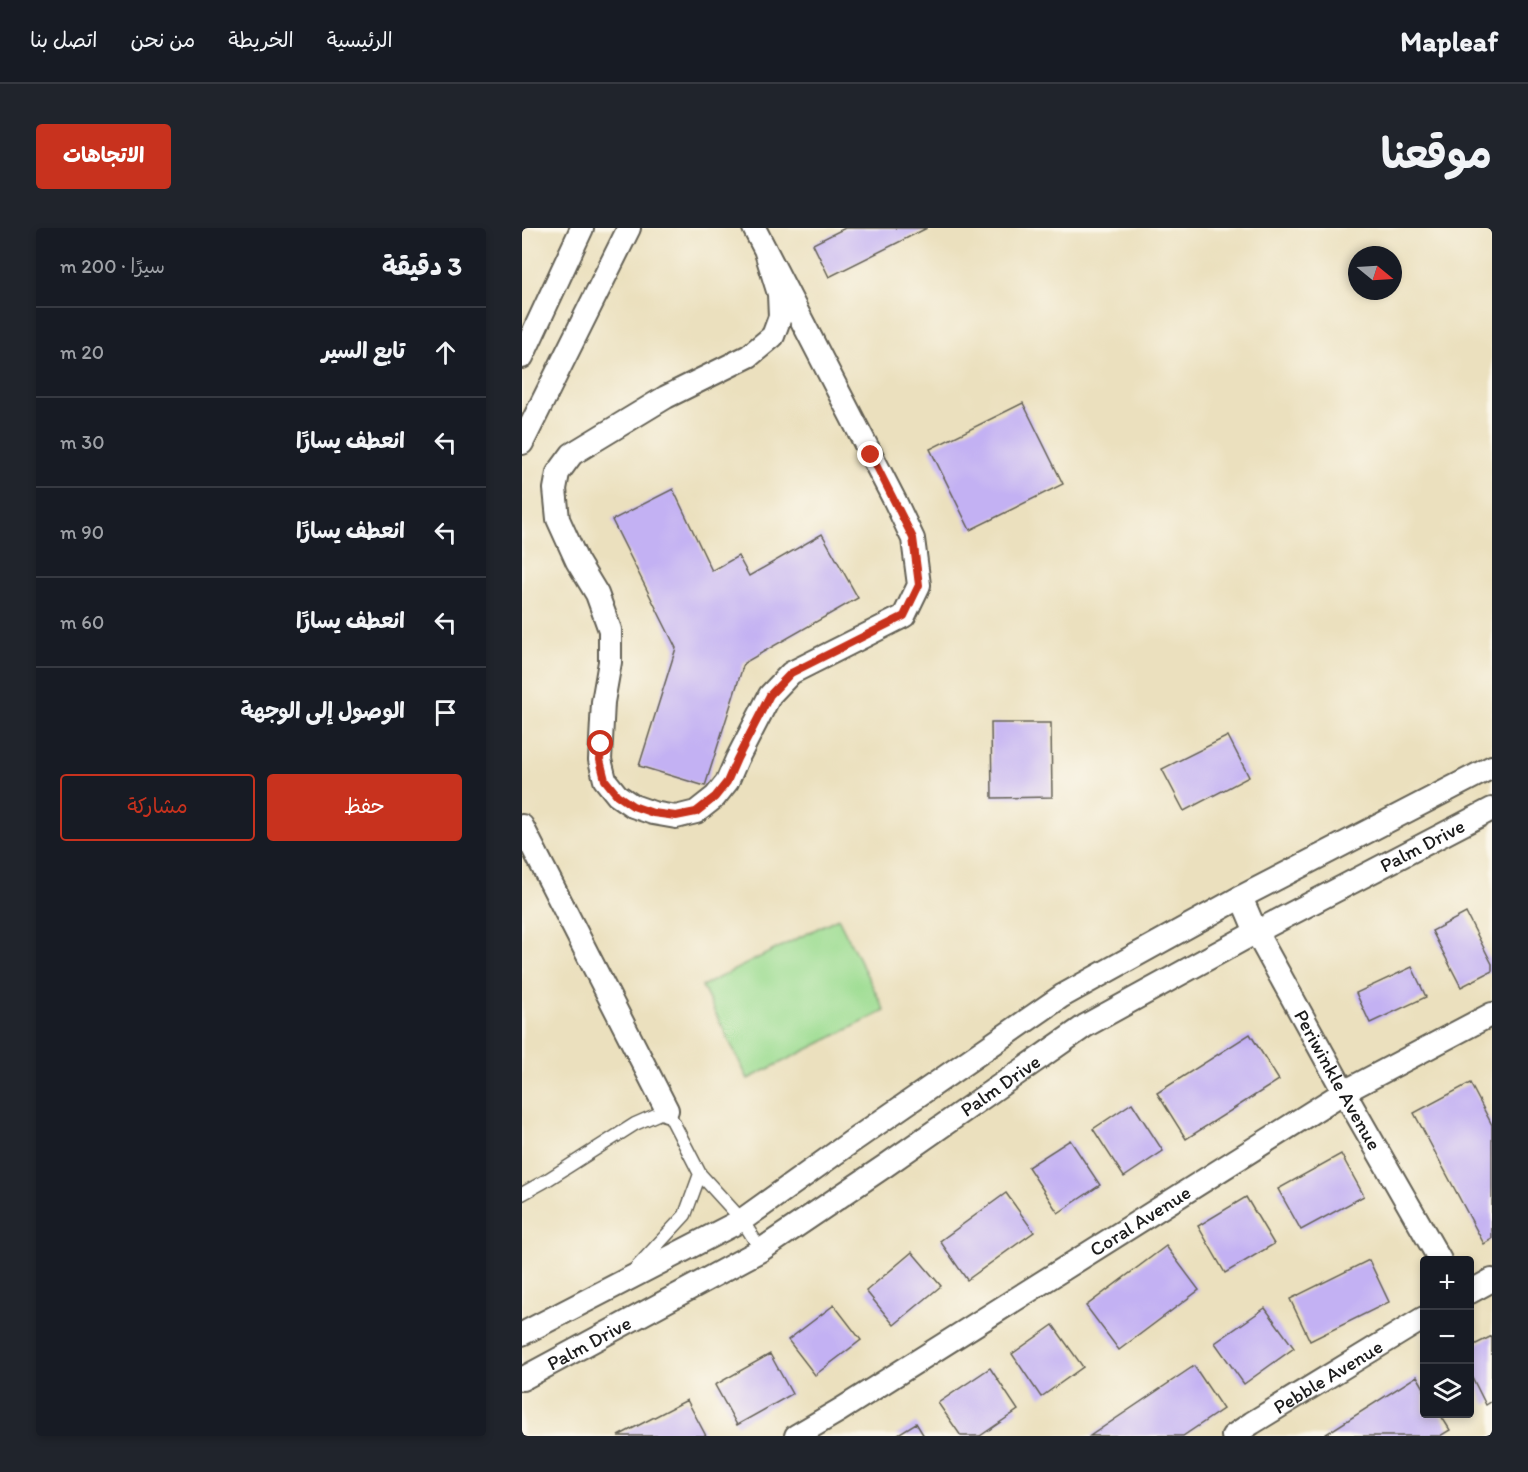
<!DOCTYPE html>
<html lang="ar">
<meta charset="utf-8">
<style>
:root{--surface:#171b24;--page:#20242c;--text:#f1f3f6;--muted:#9ea1a6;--line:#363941;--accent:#c8321e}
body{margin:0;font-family:Itim,"Playpen Sans Arabic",sans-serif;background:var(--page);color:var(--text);direction:rtl}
.controls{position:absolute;right:18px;bottom:18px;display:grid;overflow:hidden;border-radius:6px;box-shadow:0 3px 9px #0003}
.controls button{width:54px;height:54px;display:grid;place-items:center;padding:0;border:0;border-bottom:2px solid var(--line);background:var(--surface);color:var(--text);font:30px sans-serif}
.compass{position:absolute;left:826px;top:18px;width:54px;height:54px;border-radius:50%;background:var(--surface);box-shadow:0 3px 9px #0003;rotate:108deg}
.stop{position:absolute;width:18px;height:18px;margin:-14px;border:4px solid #c8321e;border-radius:50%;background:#fff}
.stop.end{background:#c8321e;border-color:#fff;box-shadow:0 2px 6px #0008}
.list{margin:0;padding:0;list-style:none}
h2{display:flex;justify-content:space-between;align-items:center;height:78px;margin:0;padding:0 24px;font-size:26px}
h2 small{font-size:20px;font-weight:400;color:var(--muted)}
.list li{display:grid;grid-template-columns:39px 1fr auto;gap:18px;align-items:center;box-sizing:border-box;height:90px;padding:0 24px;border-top:2px solid var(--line)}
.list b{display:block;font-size:22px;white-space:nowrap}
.list em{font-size:20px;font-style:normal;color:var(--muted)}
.actions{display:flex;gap:12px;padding:18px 24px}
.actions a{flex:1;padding:14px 0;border:2px solid var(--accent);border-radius:6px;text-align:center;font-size:21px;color:var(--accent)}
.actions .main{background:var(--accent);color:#fff}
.icon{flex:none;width:33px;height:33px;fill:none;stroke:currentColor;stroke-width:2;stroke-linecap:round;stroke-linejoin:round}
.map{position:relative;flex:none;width:970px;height:1208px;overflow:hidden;direction:ltr;border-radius:6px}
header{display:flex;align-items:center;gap:36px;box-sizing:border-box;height:84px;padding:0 30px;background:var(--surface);border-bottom:2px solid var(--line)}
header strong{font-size:28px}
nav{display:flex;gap:33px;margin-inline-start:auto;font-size:21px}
.intro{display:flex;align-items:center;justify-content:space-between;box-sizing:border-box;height:144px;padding:0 36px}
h1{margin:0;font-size:42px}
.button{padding:15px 27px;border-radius:6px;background:var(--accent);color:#fff;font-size:21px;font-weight:700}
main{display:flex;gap:36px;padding:0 36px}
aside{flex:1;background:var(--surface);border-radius:6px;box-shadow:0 3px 9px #0003}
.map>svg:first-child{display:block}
.green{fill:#9edd93;stroke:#5d7c58;stroke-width:1.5}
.building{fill:#c3b1f3}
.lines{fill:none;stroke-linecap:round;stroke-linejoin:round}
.service-casing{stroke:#646155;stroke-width:15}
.minor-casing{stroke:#646155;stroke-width:26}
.service{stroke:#fff;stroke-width:12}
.minor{stroke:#fff;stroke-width:22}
.route{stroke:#c8321e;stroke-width:8}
.labels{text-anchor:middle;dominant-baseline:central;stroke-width:4.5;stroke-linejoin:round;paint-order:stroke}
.street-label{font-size:20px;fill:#1c1c1c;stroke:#fbf7ec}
</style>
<header>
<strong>Mapleaf</strong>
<nav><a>الرئيسية</a><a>الخريطة</a><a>من نحن</a><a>اتصل بنا</a></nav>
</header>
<div class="intro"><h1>موقعنا</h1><a class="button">الاتجاهات</a></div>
<main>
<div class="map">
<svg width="970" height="1208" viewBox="0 0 970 1208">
<rect width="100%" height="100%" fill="#fbf7ec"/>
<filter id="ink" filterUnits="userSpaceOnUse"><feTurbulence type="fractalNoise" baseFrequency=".0167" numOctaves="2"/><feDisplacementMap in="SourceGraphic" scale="12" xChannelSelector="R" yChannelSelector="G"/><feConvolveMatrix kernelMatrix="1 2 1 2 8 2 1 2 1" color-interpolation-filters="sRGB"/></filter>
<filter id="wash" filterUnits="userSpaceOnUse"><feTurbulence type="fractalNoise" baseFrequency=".008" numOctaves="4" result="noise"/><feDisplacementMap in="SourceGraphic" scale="24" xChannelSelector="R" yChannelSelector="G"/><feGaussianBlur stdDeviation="1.35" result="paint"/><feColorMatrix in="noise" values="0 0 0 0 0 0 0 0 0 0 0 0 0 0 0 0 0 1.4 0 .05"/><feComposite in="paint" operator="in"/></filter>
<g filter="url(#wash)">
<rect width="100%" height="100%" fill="#ebe0be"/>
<path class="green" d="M 316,690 L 363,783 L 226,851 L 180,758 Z"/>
<g id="blocks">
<path class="building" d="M 323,0 L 405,0 L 307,49 L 291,16 Z
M 501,175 L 541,256 L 448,302 L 408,221 Z
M 151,261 L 190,343 L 216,328 L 227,348 L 300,306 L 336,370 L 222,435 L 183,558 L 117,538 L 154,420 L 90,292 Z
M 469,495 L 529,495 L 530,569 L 470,570 Z
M 706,508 L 727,549 L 662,583 L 640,541 Z
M 944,685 L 970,736 L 970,743 L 939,759 L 910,703 Z
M 890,739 L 904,769 L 848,795 L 834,765 Z
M 728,806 L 757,852 L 664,911 L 635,865 Z
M 948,855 L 970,897 L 970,1011 L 962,1016 L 892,885 Z
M 610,875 L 641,923 L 602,949 L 571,901 Z
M 548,912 L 578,957 L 536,985 L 506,939 Z
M 819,926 L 842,968 L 779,1002 L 756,961 Z
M 484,965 L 512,1004 L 445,1052 L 418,1013 Z
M 724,969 L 752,1016 L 703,1045 L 676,998 Z
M 644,1018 L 677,1062 L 597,1122 L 564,1078 Z
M 390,1024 L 419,1058 L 372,1097 L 344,1063 Z
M 847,1032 L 867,1074 L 788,1113 L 768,1071 Z
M 312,1077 L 339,1112 L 293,1147 L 266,1112 Z
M 743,1080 L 772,1120 L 722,1156 L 693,1115 Z
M 531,1097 L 561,1139 L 519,1169 L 490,1126 Z
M 970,1108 L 970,1173 L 964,1177 L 948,1145 L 948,1119 Z
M 248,1126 L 270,1166 L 215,1197 L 193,1157 Z
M 672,1138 L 701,1181 L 661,1208 L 568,1208 Z
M 468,1140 L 496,1182 L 458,1208 L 439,1208 L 416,1175 Z
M 895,1148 L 902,1160 L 902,1186 L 918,1186 L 928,1202 L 918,1208 L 801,1208 Z
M 165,1172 L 184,1208 L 96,1208 Z
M 394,1195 L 402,1208 L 373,1208 Z"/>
</g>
</g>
<g filter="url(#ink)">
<use href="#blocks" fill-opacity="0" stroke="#646155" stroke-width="1.5"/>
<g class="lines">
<g class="service-casing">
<path id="service" d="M 0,966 L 25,952 L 113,896 L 145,882 L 178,946 L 220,992 L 239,1022
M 114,1040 L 163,987 L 178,946"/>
</g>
<g class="minor-casing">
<g id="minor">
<path d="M 232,0 L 373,273 L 391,311 L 397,357 L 382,388 L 269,445 L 248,467 L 215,531 L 205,554 L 193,569 L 174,584 L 154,589 L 131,585 L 111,578 L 95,567 L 83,552 L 78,532 L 81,474 L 88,434 L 88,402 L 75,366 L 55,333 L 36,291 L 33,261 L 36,245 L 50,226 L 144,169 L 227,128 L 251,108 L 258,89 L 257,66 L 243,21"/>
<path d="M 0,129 L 60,0"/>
<path d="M 0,215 L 107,0"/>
<path d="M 0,598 L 145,882"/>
<path id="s1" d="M 719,669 L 734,704 L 822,864 L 918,1032"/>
<path d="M 948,1064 L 970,1052"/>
<path d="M 0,1106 L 220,992 L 332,912 L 540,768 L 719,669 L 970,539"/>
<path id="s2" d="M 0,1151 L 239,1022 L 363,938 L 563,798 L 734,704 L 970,581"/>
<path id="s3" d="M 274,1208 L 318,1182 L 822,864 L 970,786"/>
<path id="s4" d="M 711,1208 L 730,1195 L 902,1090"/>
</g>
</g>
<use href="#service" class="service"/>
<use href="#minor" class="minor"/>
</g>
</g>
<g class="lines" filter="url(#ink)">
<path class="route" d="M 79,516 L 78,532 L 83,552 L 95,567 L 111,578 L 131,585 L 154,588 L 174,584 L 193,569 L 205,554 L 215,531 L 248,467 L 269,445 L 382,388 L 397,357 L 391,310 L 349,227"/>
</g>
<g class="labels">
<g class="street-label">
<text stroke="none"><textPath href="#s2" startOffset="1048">Palm Drive</textPath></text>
<text stroke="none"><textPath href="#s1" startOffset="207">Periwinkle Avenue</textPath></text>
<text stroke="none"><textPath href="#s2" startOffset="562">Palm Drive</textPath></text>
<text stroke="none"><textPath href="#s3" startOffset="406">Coral Avenue</textPath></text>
<text stroke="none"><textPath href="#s2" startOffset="76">Palm Drive</textPath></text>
<text stroke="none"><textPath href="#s4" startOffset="112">Pebble Avenue</textPath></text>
</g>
</g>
</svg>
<div class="controls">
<button>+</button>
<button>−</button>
<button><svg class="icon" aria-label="layers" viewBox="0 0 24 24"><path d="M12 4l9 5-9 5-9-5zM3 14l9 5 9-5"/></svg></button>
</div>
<svg class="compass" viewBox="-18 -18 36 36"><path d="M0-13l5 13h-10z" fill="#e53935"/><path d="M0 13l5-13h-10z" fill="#9ea1a6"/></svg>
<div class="stop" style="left:79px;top:516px"></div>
<div class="stop end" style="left:349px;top:227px"></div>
</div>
<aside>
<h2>3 دقيقة<small>سيرًا · 200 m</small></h2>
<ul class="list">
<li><svg class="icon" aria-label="ahead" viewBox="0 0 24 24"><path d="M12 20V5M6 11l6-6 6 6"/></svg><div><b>تابع السير</b></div><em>20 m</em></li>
<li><svg class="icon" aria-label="left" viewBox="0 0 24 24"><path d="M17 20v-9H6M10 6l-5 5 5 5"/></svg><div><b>انعطف يسارًا</b></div><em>30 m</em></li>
<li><svg class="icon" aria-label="left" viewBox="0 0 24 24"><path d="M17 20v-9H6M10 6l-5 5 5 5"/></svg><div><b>انعطف يسارًا</b></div><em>90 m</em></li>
<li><svg class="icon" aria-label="left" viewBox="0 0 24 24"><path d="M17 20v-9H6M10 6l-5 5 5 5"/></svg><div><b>انعطف يسارًا</b></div><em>60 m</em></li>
<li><svg class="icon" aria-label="arrive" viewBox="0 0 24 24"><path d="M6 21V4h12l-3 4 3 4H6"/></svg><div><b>الوصول إلى الوجهة</b></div></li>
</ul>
<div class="actions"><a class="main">حفظ</a><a>مشاركة</a></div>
</aside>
</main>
